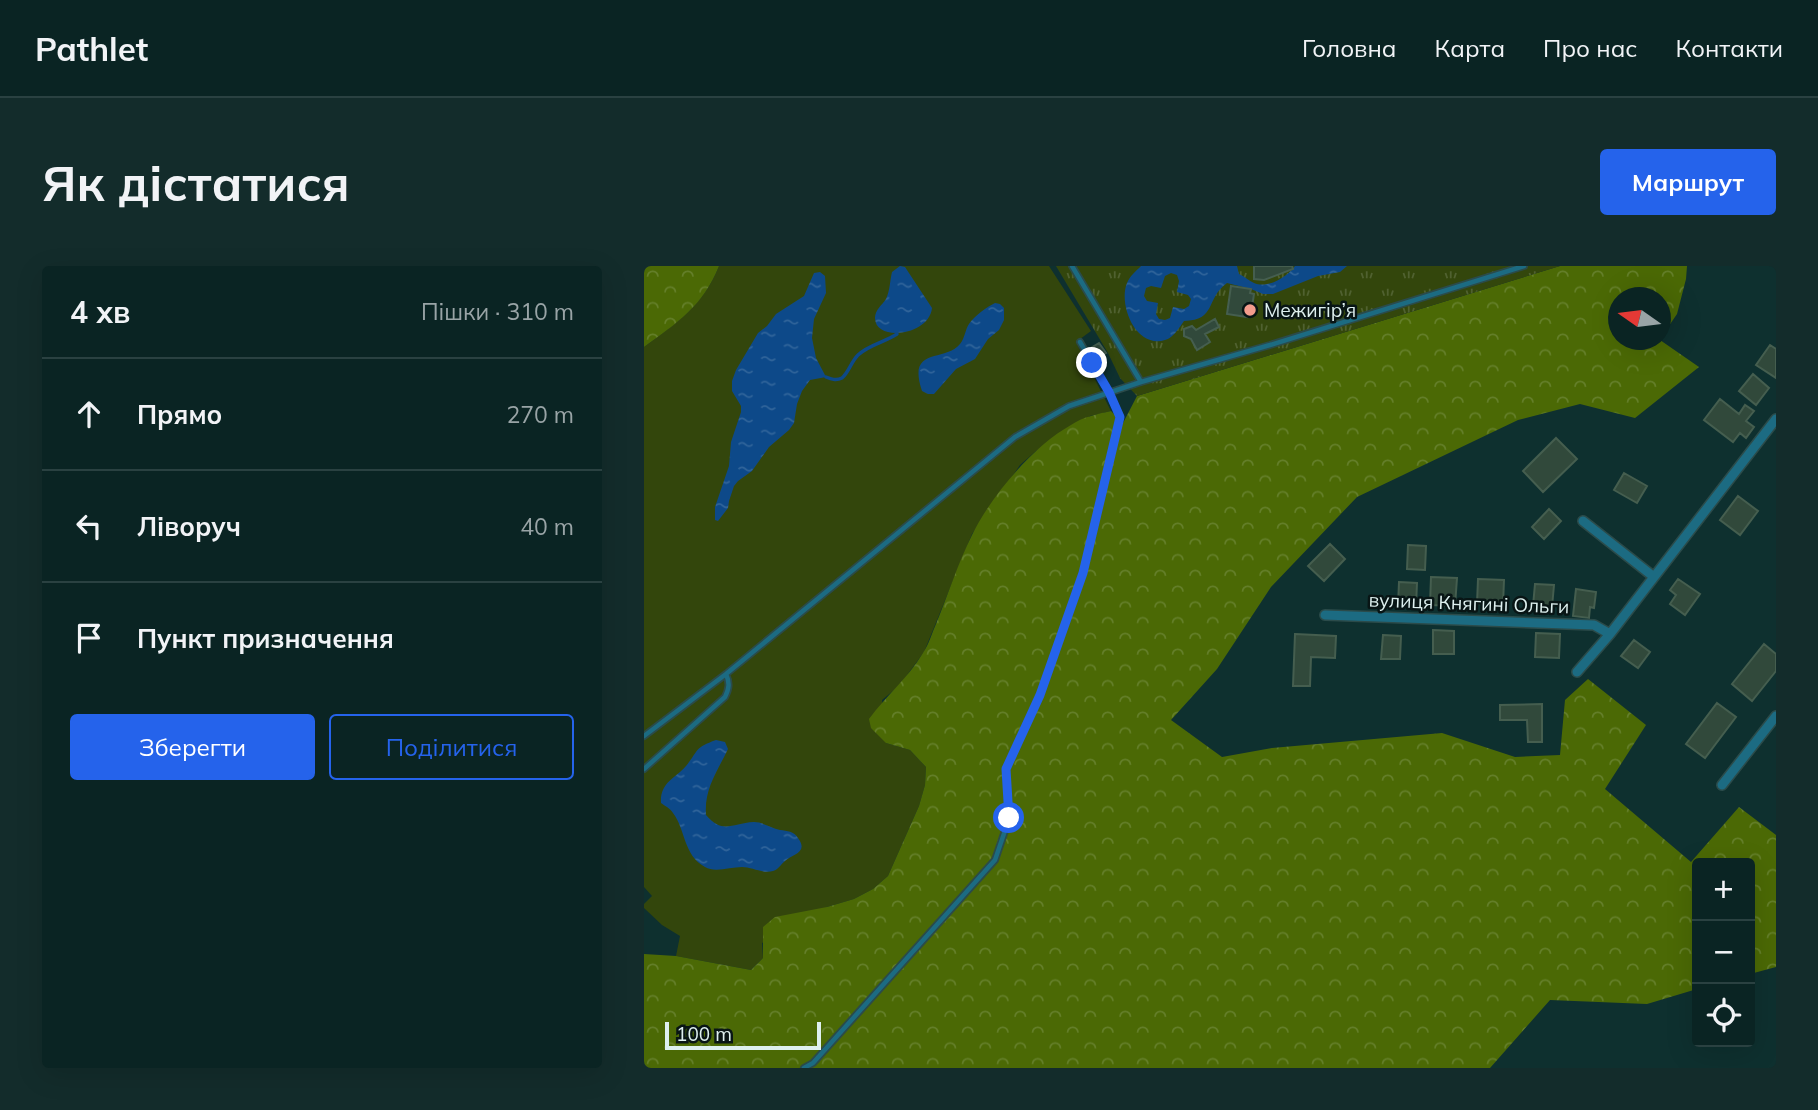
<!DOCTYPE html>
<html lang="uk">
<meta charset="utf-8">
<style>
:root{--surface:#0a2423;--page:#132c2b;--text:#f1f3f6;--muted:#99a4a6;--line:#2a4141;--accent:#2563eb}
body{margin:0;font-family:Mulish,sans-serif;background:var(--page);color:var(--text)}
.controls{position:absolute;right:21px;bottom:21px;display:grid;overflow:hidden;border-radius:7px;box-shadow:0 7px 28px #0002}
.controls button{width:63px;height:63px;display:grid;place-items:center;padding:0;border:0;border-bottom:2px solid var(--line);background:var(--surface);color:var(--text);font:35px sans-serif}
.compass{position:absolute;left:964px;top:21px;width:63px;height:63px;border-radius:50%;background:var(--surface);box-shadow:0 7px 28px #0002;rotate:284deg}
.scale{position:absolute;left:21px;bottom:18px;width:156px;box-sizing:border-box;padding-left:7px;border:4px solid #def0ef;border-top:0;font-size:19px;line-height:24px;white-space:nowrap;color:#def0ef;-webkit-text-stroke:5px #081515;paint-order:stroke}
.stop{position:absolute;width:21px;height:21px;margin:-16px;border:5px solid #2563eb;border-radius:50%;background:#fff}
.stop.end{background:#2563eb;border-color:#fff;box-shadow:0 2px 7px #0008}
.list{margin:0;padding:0;list-style:none}
h2{display:flex;justify-content:space-between;align-items:center;height:91px;margin:0;padding:0 28px;font-size:30px}
h2 small{font-size:23px;font-weight:400;color:var(--muted)}
.list li{display:grid;grid-template-columns:46px 1fr auto;gap:21px;align-items:center;box-sizing:border-box;height:112px;padding:0 28px;border-top:2px solid var(--line)}
.list b{display:block;font-size:26px;white-space:nowrap}
.list em{font-size:23px;font-style:normal;color:var(--muted)}
.actions{display:flex;gap:14px;padding:21px 28px}
.actions a{flex:1;padding:16px 0;border:2px solid var(--accent);border-radius:7px;text-align:center;font-size:24px;color:var(--accent)}
.actions .main{background:var(--accent);color:#fff}
.icon{flex:none;width:38px;height:38px;fill:none;stroke:currentColor;stroke-width:2;stroke-linecap:round;stroke-linejoin:round}
.map{position:relative;flex:none;width:1132px;height:802px;overflow:hidden;border-radius:7px}
header{display:flex;align-items:center;gap:42px;box-sizing:border-box;height:98px;padding:0 35px;background:var(--surface);border-bottom:2px solid var(--line)}
header strong{font-size:33px}
nav{display:flex;gap:38px;margin-inline-start:auto;font-size:24px}
.intro{display:flex;align-items:center;justify-content:space-between;box-sizing:border-box;height:168px;padding:0 42px}
h1{margin:0;font-size:49px}
.button{padding:18px 32px;border-radius:7px;background:var(--accent);color:#fff;font-size:24px;font-weight:700}
main{display:flex;gap:42px;padding:0 42px}
aside{flex:1;background:var(--surface);border-radius:7px;box-shadow:0 7px 28px #0002}
.map>svg:first-child{display:block}
.green{fill:#33460c}
.forest{fill:url(#forest-crowns)}
.park{fill:url(#park-tufts)}
.water{fill:url(#water-ripples);fill-rule:evenodd}
.lines{fill:none;stroke-linecap:round;stroke-linejoin:round}
.stream{stroke:#0d4989;stroke-width:3.5}
.building{fill:#31493b;stroke:#455e4f;stroke-width:2}
.service-casing{stroke:#2b4b4a;stroke-width:8}
.minor-casing{stroke:#2b4b4a;stroke-width:12}
.service{stroke:#1c6b82;stroke-width:4.5}
.minor{stroke:#1c6b82;stroke-width:9}
.route{stroke:#2563eb;stroke-width:9}
.poi-dot{fill:#f49d8d;stroke:#081515;stroke-width:2.5}
.labels{text-anchor:middle;dominant-baseline:central;stroke-width:5;stroke-linejoin:round;paint-order:stroke}
.poi-label{font-size:19px;fill:#def0ef;stroke:#081515;text-anchor:start}
.street-label{font-size:19px;fill:#def0ef;stroke:#081515}
</style>
<header>
<strong>Pathlet</strong>
<nav><a>Головна</a><a>Карта</a><a>Про нас</a><a>Контакти</a></nav>
</header>
<div class="intro"><h1>Як дістатися</h1><a class="button">Маршрут</a></div>
<main>
<aside>
<h2>4 хв<small>Пішки · 310 m</small></h2>
<ul class="list">
<li><svg class="icon" aria-label="ahead" viewBox="0 0 24 24"><path d="M12 20V5M6 11l6-6 6 6"/></svg><div><b>Прямо</b></div><em>270 m</em></li>
<li><svg class="icon" aria-label="left" viewBox="0 0 24 24"><path d="M17 20v-9H6M10 6l-5 5 5 5"/></svg><div><b>Ліворуч</b></div><em>40 m</em></li>
<li><svg class="icon" aria-label="arrive" viewBox="0 0 24 24"><path d="M6 21V4h12l-3 4 3 4H6"/></svg><div><b>Пункт призначення</b></div></li>
</ul>
<div class="actions"><a class="main">Зберегти</a><a>Поділитися</a></div>
</aside>
<div class="map">
<svg width="1132" height="802" viewBox="0 0 1132 802">
<defs>
<pattern id="forest-crowns" width="20" height="18" patternUnits="userSpaceOnUse" patternTransform="scale(1.75)"><rect width="20" height="18" fill="#4b6905"/><path d="M2 6a3 3 0 1 1 6 0M12 15a3 3 0 1 1 6 0" fill="none" stroke="#647f2a"/></pattern>
<pattern id="park-tufts" width="24" height="20" patternUnits="userSpaceOnUse" patternTransform="scale(1.75)"><rect width="24" height="20" fill="#33460c"/><path d="M3 7l-1-3M5 7V3M7 7l1-3M15 17l-1-3M17 17v-4M19 17l1-3" fill="none" stroke="#506130"/></pattern>
<pattern id="water-ripples" width="26" height="14" patternUnits="userSpaceOnUse" patternTransform="scale(1.75)"><rect width="26" height="14" fill="#0d4989"/><path d="M2 4q2-2 4 0t4 0M15 11q2-2 4 0t4 0" fill="none" stroke="#30649a"/></pattern>
</defs>
<rect width="100%" height="100%" fill="#0e302f"/>
<path class="green" d="M 75,0 L 405,0 L 447,65 L 432,76 L 467,145 L 446,150 L 392,185 L 376,199 L 328,268 L 280,386 L 255,420 L 238,434 L 242,477 L 266,484 L 282,501 L 281,519 L 275,540 L 244,610 L 229,623 L 210,633 L 183,641 L 118,677 L 119,692 L 107,704 L 32,690 L 36,670 L 18,659 L 0,642 L 0,638 L 8,630 L 0,621 L 0,81 C 33,56 59,40 75,0 Z"/>
<path class="forest" d="M 0,0 L 75,0 C 59,40 33,57 0,81 Z
M 916,0 L 1043,0 L 1042,13 L 1033,48 L 1016,73 L 1016,32 L 974,32 L 974,74 L 1016,74 L 1055,101 L 991,152 L 936,138 L 874,154 L 713,231 L 627,321 L 573,403 L 527,454 L 578,491 L 628,482 L 798,467 L 871,491 L 916,489 L 921,434 L 944,413 L 1002,459 L 961,523 L 1047,596 L 1095,541 L 1132,569 L 1132,701 L 1106,708 L 1106,597 L 1053,597 L 1053,723 L 1003,738 L 906,734 L 846,802 L 0,802 L 0,688 L 32,690 L 107,704 L 119,692 L 119,661 L 131,651 L 183,641 L 210,633 L 229,623 L 244,610 L 275,540 L 281,519 L 282,501 L 266,484 L 242,477 L 227,462 L 225,453 C 242,430 264,412 279,387 C 285,378 288,367 292,358 C 304,329 314,297 328,269 C 347,230 389,180 427,159 C 439,151 453,148 467,145 L 479,157 L 493,130 Z"/>
<path class="park" d="M 412,0 L 916,0 L 493,130 L 476,112 L 464,87 Z"/>
<path class="water" d="M 256,0 L 261,1 L 288,42 C 285,70 231,76 231,52 C 231,44 238,39 242,33 C 246,25 246,14 248,6 Z
M 497,0 L 593,0 L 595,8 C 600,10 605,15 610,17 C 624,23 643,11 651,0 L 703,0 L 696,6 L 674,10 L 629,28 L 619,28 L 607,23 L 583,17 C 561,33 573,54 540,55 C 535,62 529,72 521,74 C 492,83 474,39 483,17 C 486,10 492,5 497,0 ZM 527,7 L 533,9 L 535,15 L 533,26 L 544,29 L 547,33 L 545,40 L 540,43 L 529,41 L 526,52 L 521,54 L 515,53 L 512,48 L 514,37 L 503,35 L 500,30 L 502,22 L 507,20 L 517,22 L 521,10 Z
M 176,6 L 181,10 L 182,27 L 170,53 L 168,72 L 172,92 L 182,111 L 166,114 L 158,125 L 153,138 L 150,157 L 145,164 L 125,181 L 108,205 L 94,215 L 90,220 L 85,235 L 84,242 L 74,255 L 71,254 L 71,241 L 85,200 L 87,176 L 97,146 L 97,140 L 88,125 L 88,115 L 92,104 L 114,67 L 123,60 L 132,48 L 160,30 L 170,7 Z
M 351,37 L 356,38 L 360,42 L 360,54 L 355,64 L 344,73 L 331,93 L 312,103 L 290,128 L 284,128 L 278,125 C 263,80 300,97 316,78 C 321,72 321,64 325,58 C 330,50 343,41 351,37 Z
M 72,474 L 81,476 L 84,483 C 73,506 60,523 62,549 C 79,569 88,557 110,556 C 119,556 127,562 136,564 C 143,565 150,565 154,572 C 165,587 148,588 141,595 C 136,599 135,603 129,605 C 119,608 108,601 98,601 C 86,601 71,607 61,601 C 39,589 42,564 29,547 C 26,542 21,540 17,537 C 16,516 31,513 42,500 C 55,484 50,482 72,474 Z"/>
<g class="lines">
<path class="stream" d="M 182,111 C 187,113 192,115 198,112 C 205,106 207,96 214,89 C 224,79 241,76 253,68"/>
</g>
<path class="building" d="M 610,0 L 648,0 L 649,3 L 620,14 L 610,13 Z
M 587,20 L 607,23 L 606,27 L 610,28 L 607,48 L 603,47 L 603,51 L 583,48 Z
M 571,53 L 575,61 L 561,68 L 566,76 L 553,84 L 547,73 L 540,70 L 540,63 L 548,60 L 552,64 Z
M 455,77 L 462,87 L 452,93 L 445,83 Z
M 1126,79 L 1132,83 L 1132,112 L 1112,99 Z
M 1109,108 L 1125,122 L 1112,139 L 1095,125 Z
M 1076,133 L 1095,148 L 1101,139 L 1110,145 L 1102,155 L 1110,161 L 1102,172 L 1096,167 L 1089,176 L 1060,154 Z
M 912,172 L 933,193 L 899,226 L 879,205 Z
M 980,207 L 1003,220 L 993,237 L 970,224 Z
M 1094,230 L 1114,245 L 1096,269 L 1076,254 Z
M 905,243 L 917,255 L 900,273 L 888,261 Z
M 686,278 L 701,293 L 680,315 L 664,300 Z
M 764,279 L 782,280 L 781,304 L 763,303 Z
M 787,311 L 813,312 L 811,340 L 786,339 Z
M 834,313 L 860,314 L 859,339 L 833,338 Z
M 1034,313 L 1056,328 L 1041,349 L 1026,338 L 1032,329 L 1026,324 Z
M 755,316 L 773,317 L 772,340 L 754,340 Z
M 891,318 L 910,319 L 908,341 L 889,340 Z
M 932,323 L 952,326 L 950,342 L 946,341 L 945,352 L 929,350 Z
M 789,364 L 810,365 L 810,388 L 789,388 Z
M 892,367 L 916,368 L 915,392 L 891,391 Z
M 651,368 L 692,370 L 691,392 L 667,391 L 666,420 L 649,420 Z
M 739,369 L 757,370 L 756,393 L 737,393 Z
M 990,374 L 1006,386 L 994,402 L 977,390 Z
M 1120,378 L 1132,388 L 1132,405 L 1108,435 L 1088,418 Z
M 1073,437 L 1092,451 L 1061,492 L 1042,478 Z
M 898,438 L 898,476 L 884,476 L 883,454 L 856,454 L 856,439 Z"/>
<g class="lines">
<g class="service-casing">
<path id="service" d="M 428,0 L 497,116
M 0,470 L 82,408 L 371,171 L 425,140 L 497,116 L 626,79 L 880,0
M 0,503 L 81,431 C 85,423 86,417 82,408
M 160,802 L 169,797 L 351,594 L 365,553 L 362,503 L 396,429 L 439,307 L 476,151 L 465,126 L 436,76"/>
</g>
<g class="minor-casing">
<path id="minor" d="M 939,255 L 1010,311
M 681,349 L 950,359 L 966,368
M 933,406 L 966,368 L 1132,153
M 1078,519 L 1132,450"/>
</g>
<use href="#service" class="service"/>
<use href="#minor" class="minor"/>
</g>
<g class="lines">
<path class="route" d="M 365,552 L 362,503 L 396,429 L 439,307 L 476,151 L 465,126 L 448,97"/>
</g>
<circle class="poi-dot" cx="606" cy="44" r="7"/>
<g class="labels">
<g class="poi-label">
<text x="620" y="44">Межигір’я</text>
</g>
<g class="street-label">
<text transform="translate(825 337) rotate(2)">вулиця Княгині Ольги</text>
</g>
</g>
</svg>
<div class="controls">
<button>+</button>
<button>−</button>
<button><svg class="icon" aria-label="locate" viewBox="0 0 24 24"><circle cx="12" cy="12" r="6"/><path d="M12 2v4M12 18v4M2 12h4M18 12h4"/></svg></button>
</div>
<svg class="compass" viewBox="-18 -18 36 36"><path d="M0-13l5 13h-10z" fill="#e53935"/><path d="M0 13l5-13h-10z" fill="#99a4a6"/></svg>
<div class="scale">100 m</div>
<div class="stop" style="left:365px;top:552px"></div>
<div class="stop end" style="left:448px;top:97px"></div>
</div>
</main>
